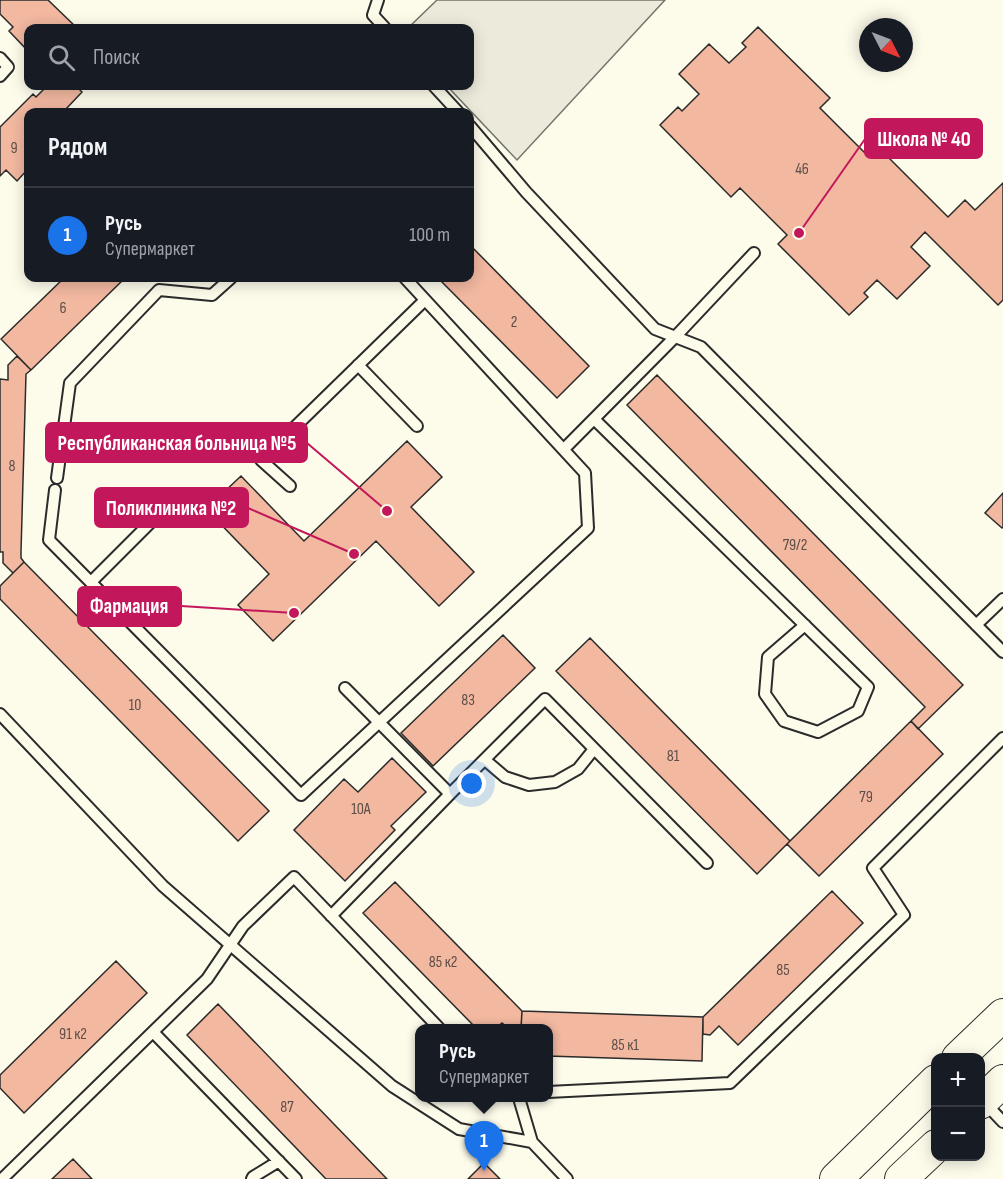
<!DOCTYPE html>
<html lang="ru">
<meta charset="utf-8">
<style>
:root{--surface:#171b24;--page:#242831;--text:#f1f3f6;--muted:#9ea1a6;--line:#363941;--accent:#1a73e8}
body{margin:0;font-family:"Sofia Sans Condensed",sans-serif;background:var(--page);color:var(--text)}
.controls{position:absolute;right:18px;bottom:18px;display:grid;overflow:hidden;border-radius:12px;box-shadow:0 3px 15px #0003}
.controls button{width:54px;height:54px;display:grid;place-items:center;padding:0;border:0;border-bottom:2px solid var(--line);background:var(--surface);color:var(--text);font:30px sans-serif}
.compass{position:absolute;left:859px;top:18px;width:54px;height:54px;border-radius:50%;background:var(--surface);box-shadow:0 3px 15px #0003;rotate:132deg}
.you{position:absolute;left:472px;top:784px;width:21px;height:21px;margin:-15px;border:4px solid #fff;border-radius:50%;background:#1a73e8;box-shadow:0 0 0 9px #1a73e833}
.badge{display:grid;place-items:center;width:39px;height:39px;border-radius:50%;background:var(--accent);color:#fff;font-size:20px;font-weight:700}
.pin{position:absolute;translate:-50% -50px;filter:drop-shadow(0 2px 3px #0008)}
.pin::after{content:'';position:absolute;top:32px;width:21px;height:18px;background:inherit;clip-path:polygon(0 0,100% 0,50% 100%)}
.popup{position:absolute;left:415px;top:1024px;width:138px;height:78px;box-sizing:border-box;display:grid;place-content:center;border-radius:12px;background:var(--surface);filter:drop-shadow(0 2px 4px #0005);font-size:20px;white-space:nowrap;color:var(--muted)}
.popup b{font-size:22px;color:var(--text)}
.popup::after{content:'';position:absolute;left:50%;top:100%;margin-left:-12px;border:12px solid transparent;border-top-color:var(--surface)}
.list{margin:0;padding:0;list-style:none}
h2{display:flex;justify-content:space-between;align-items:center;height:78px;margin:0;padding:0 24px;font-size:26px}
h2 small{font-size:20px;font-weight:400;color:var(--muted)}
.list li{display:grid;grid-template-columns:39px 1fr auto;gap:18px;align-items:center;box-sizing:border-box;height:96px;padding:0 24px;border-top:2px solid var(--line)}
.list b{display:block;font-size:22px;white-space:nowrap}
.list p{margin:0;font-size:20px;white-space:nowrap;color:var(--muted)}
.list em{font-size:20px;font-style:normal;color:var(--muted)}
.icon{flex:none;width:33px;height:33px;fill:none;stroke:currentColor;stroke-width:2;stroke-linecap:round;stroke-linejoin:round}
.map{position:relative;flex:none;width:1003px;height:1179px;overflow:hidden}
.search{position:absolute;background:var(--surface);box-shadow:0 3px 15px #0003;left:24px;top:24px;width:450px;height:66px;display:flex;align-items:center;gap:15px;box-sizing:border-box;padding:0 21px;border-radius:12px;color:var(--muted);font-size:22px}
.panel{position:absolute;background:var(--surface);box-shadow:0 3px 15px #0003;left:24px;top:108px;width:450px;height:174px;border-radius:12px}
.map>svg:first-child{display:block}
.green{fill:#ecebdb;stroke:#74746e;stroke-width:1.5}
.building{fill:#f2b8a0;stroke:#2b2b2b;stroke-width:1.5}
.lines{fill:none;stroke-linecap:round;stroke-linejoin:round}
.lane-casing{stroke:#2b2b2b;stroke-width:14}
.secondary-casing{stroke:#2b2b2b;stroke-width:34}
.lane{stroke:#fdfbea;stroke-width:10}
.secondary{stroke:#fdfbea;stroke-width:32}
.labels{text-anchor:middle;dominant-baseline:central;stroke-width:4.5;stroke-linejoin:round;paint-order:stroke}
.number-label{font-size:16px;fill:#5d4e48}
.leader{fill:none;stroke:#c2185b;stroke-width:2}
.callout-dot{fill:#c2185b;stroke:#fdfbea;stroke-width:2}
.callout{fill:#c2185b;stroke:#c2185b;stroke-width:2}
.callout-label{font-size:21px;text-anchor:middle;font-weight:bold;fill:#fff}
</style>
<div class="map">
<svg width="1003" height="1179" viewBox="0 0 1003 1179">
<rect width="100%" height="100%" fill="#fdfbea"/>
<path class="green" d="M 437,0 L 665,0 L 517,160 L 447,86 L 470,86 L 470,28 L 408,28 Z"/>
<path class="building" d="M 0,0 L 48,0 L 77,28 L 28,28 L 28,51 L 9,31 L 13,27 L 0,14 Z
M 758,27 L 830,98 L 820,108 L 867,155 L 877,146 L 948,217 L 965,200 L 975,210 L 1003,183 L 1003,300 L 998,305 L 925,232 L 911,247 L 930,266 L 897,299 L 877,280 L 864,293 L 868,297 L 849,315 L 778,244 L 787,235 L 740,188 L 731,197 L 660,125 L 678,107 L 682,111 L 699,94 L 679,74 L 709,44 L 729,63 L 746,47 L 742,43 Z
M 47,86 L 76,86 L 82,92 L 66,109 L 69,112 L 28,112 L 28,169 L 17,181 L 6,170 L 0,176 L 0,127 L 33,94 L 36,97 Z
M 470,245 L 589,366 L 557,398 L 438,278 L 470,278 Z
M 64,278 L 125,278 L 31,370 L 1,339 Z
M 17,356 L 31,370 L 26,374 L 21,552 L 21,558 L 24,562 L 13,573 L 3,563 L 3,552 L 0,552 L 0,379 L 8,380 L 8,365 Z
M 657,375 L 963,685 L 918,729 L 911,721 L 925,707 L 627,405 Z
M 407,441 L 442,477 L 411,507 L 474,572 L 439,606 L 376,541 L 273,641 L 238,605 L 269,574 L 206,509 L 241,476 L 304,541 Z
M 1003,493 L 1003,527 L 1002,528 L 985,513 Z
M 24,562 L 269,811 L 238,841 L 0,599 L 0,586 Z
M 503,635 L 535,668 L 433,766 L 401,733 Z
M 590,638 L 790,841 L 757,874 L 556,671 Z
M 911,721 L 943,754 L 819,876 L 787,844 Z
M 392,758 L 426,792 L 391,826 L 395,830 L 345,881 L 294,830 L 344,779 L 358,792 Z
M 395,882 L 522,1011 L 521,1028 L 508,1028 L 502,1023 L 496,1028 L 476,1028 L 363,913 Z
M 832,891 L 863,923 L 738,1045 L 719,1026 L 710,1035 L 703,1034 L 703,1017 Z
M 116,961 L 147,993 L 24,1113 L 0,1088 L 0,1075 Z
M 218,1004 L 387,1179 L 326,1179 L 187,1035 Z
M 522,1011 L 703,1017 L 702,1061 L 548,1056 L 548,1028 L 521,1028 Z
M 73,1159 L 92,1179 L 52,1179 Z
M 484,1163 L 500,1179 L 468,1179 Z"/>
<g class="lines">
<g class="lane-casing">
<path id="lane" d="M 378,0 L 373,15 L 385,28
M 0,58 L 8,67 L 0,76
M 434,86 L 458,112
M 470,126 L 526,192 L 655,329 L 701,347 L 1003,652
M 358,365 L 417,426
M 594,419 L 868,687 L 858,711 L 818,732 L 784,721 L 765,694 L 768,657 L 805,625
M 564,449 L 676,336 L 754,253
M 57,478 L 70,383 L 159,290 L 212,295 L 231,278
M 290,486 L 261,460 L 425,300
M 55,490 L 49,540 L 301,795 L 588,528 L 585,473 L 405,278
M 91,582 L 151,522
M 976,625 L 1003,599
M 0,714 L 163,886 L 392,1086 L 459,1129 L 532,1142
M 485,760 L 505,777 L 529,785 L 555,782 L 578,769 L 594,749
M 450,794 L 545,699 L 707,863
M 331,916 L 450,794 L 345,688
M 153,1032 L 296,1179
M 548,1092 L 730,1083 L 904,915 L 873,868 L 1003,738
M 519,1098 L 532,1142 L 567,1179
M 985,1103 L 1003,1122
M 2,1179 L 207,979 L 243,926 L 294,877 L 439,1028
M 252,1179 L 253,1177 L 279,1161"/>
</g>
<g class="secondary-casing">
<path id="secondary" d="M 958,1058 L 1003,1015
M 980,1103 L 1003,1081
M 836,1179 L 936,1081
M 901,1179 L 936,1146"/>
</g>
<use href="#lane" class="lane"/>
<use href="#secondary" class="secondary"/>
</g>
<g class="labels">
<g class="number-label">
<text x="14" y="148">9</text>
<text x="802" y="169">46</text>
<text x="63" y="308">6</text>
<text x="514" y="322">2</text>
<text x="12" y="466">8</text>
<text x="795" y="545">79/2</text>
<text x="468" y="700">83</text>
<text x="135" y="705">10</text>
<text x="673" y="756">81</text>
<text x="866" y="797">79</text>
<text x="361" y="809">10А</text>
<text x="443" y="962">85 к2</text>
<text x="783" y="970">85</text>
<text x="73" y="1034">91 к2</text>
<text x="625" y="1045">85 к1</text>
<text x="287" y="1107">87</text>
</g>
</g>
<path class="leader" d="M799 233L865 139M387 511L307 443M354 554L248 508M294 613L181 606"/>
<g class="callout-dot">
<circle cx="799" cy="233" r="6"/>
<circle cx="387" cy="511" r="6"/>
<circle cx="354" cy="554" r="6"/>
<circle cx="294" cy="613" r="6"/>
</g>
<g class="callout">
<rect x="865" y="119" width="117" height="39" rx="6"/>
<rect x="46" y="423" width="261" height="39" rx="6"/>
<rect x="95" y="488" width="153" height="39" rx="6"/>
<rect x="78" y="587" width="103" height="39" rx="6"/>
</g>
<g class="callout-label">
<text x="924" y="146">Школа № 40</text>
<text x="177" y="450">Республиканская больница №5</text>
<text x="171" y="515">Поликлиника №2</text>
<text x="129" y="613">Фармация</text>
</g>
</svg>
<div class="controls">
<button>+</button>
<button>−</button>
</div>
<svg class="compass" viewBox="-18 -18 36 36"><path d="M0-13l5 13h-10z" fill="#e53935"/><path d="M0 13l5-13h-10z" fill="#9ea1a6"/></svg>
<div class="you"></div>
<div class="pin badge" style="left:484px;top:1171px">1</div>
<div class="popup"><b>Русь</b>Супермаркет</div>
<div class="search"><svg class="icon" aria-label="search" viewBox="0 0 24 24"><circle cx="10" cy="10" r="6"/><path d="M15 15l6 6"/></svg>Поиск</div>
<section class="panel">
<h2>Рядом<small></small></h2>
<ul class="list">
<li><span class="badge">1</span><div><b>Русь</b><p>Супермаркет</p></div><em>100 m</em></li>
</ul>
</section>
</div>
